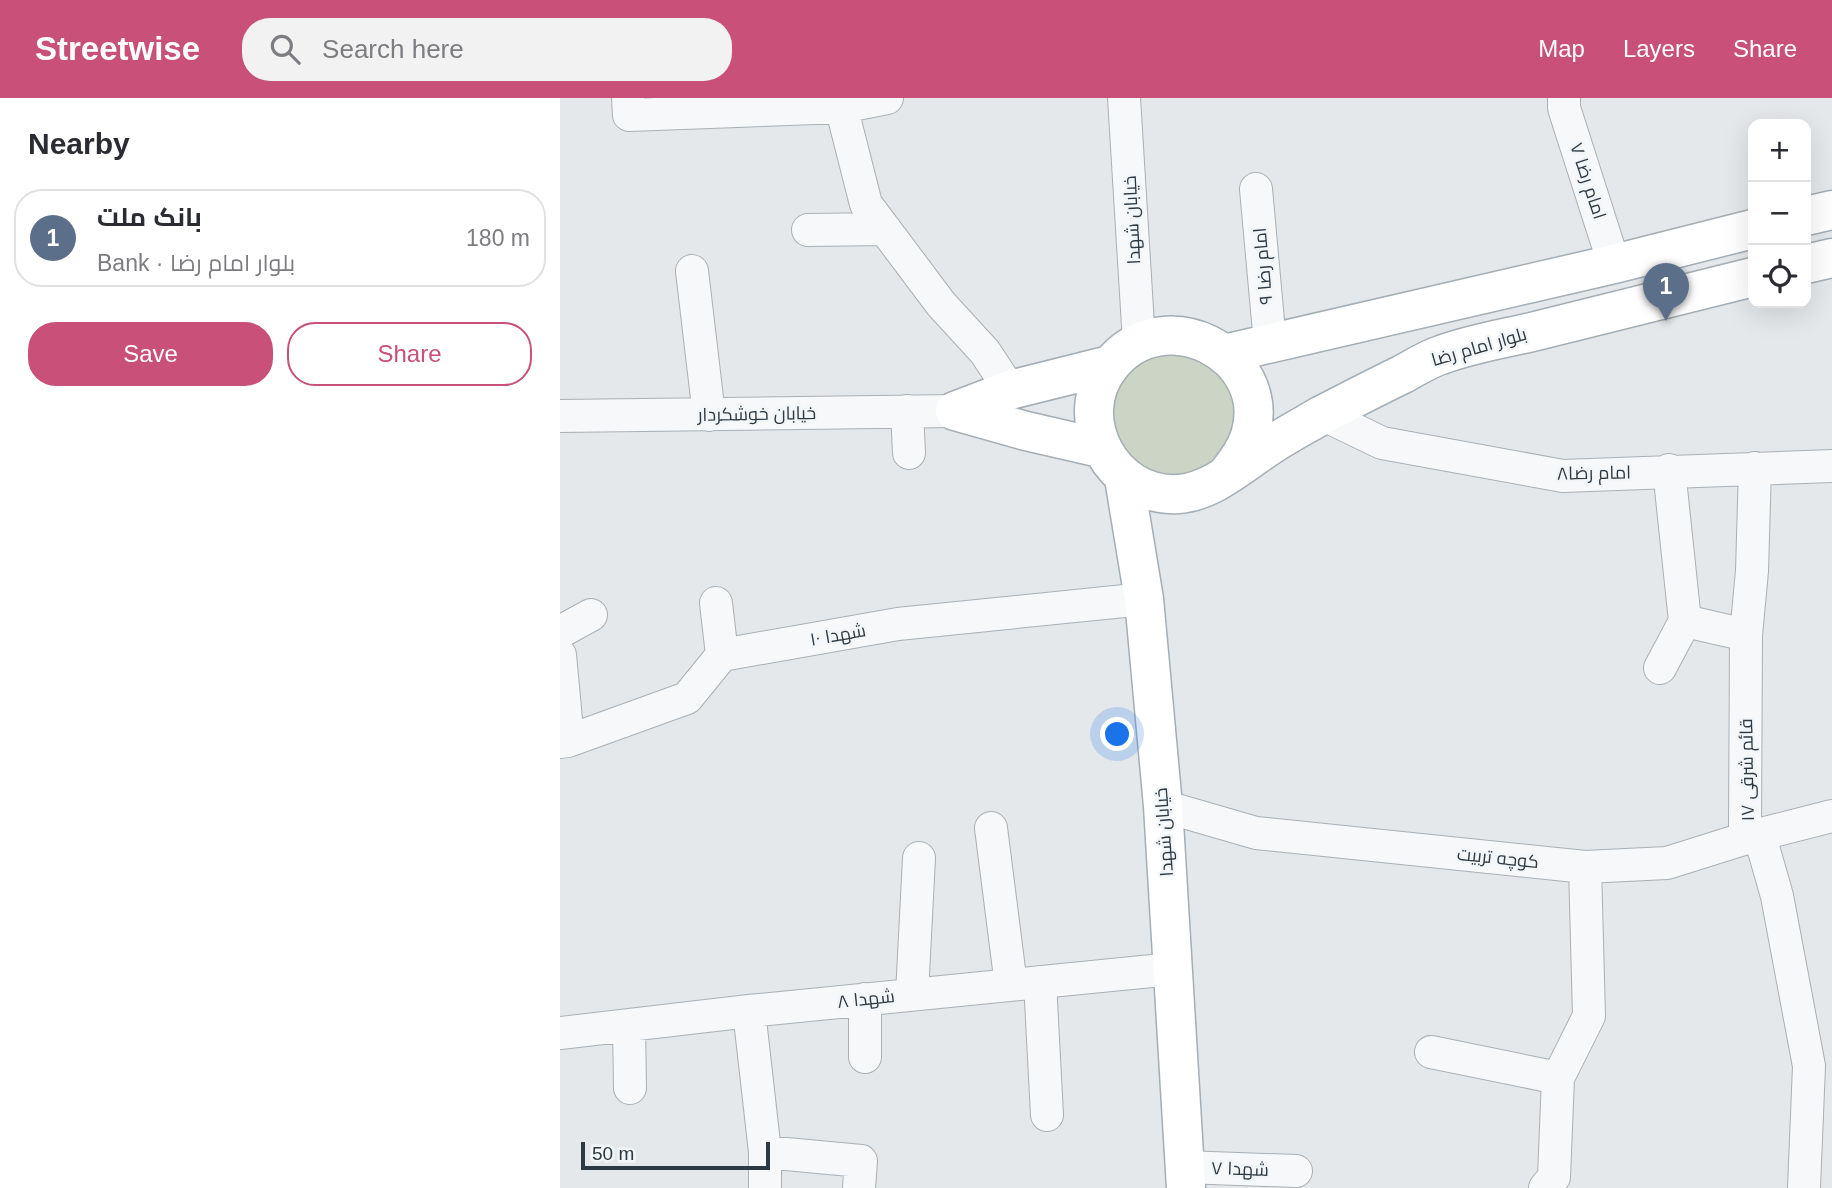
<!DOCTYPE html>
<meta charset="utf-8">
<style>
:root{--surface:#fff;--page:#f2f2f3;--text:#2b2b33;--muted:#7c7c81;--line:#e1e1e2;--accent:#c85079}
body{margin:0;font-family:Helvetica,Cairo,sans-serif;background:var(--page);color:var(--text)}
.controls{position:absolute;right:21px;top:21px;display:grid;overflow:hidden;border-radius:14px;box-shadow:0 7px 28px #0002}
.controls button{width:63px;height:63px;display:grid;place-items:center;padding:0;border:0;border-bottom:2px solid var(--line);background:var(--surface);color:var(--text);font:35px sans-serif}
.scale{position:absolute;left:21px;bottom:18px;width:189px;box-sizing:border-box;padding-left:7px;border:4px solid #2c3842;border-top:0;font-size:19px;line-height:24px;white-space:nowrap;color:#2c3842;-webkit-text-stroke:5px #f3f6f8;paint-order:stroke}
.you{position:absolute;left:558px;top:637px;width:24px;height:24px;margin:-18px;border:5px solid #fff;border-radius:50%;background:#1a73e8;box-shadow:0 0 0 10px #1a73e833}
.badge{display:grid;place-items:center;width:46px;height:46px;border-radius:50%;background:var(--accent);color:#fff;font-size:23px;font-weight:700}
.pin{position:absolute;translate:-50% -58px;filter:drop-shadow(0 2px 4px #0008)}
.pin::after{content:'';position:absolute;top:37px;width:24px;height:21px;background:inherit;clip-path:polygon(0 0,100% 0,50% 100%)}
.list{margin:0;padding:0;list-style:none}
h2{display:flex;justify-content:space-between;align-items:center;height:91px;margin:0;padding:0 28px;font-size:30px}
h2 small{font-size:23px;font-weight:400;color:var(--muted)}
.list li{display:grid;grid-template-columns:46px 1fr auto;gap:21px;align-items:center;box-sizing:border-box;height:98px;margin:0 14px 14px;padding:0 14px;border:2px solid var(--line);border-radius:28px}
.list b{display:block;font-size:26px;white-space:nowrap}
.list p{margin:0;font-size:23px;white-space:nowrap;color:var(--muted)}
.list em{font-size:23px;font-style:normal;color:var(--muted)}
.actions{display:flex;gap:14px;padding:21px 28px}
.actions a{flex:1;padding:16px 0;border:2px solid var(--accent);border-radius:28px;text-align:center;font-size:24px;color:var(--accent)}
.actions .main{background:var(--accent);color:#fff}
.icon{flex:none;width:38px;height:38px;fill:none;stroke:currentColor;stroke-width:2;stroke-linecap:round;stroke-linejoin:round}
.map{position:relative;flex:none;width:1272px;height:1090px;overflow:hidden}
header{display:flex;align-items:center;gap:42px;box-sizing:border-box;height:98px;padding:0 35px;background:var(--accent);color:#fff}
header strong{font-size:33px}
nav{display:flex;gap:38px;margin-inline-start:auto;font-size:24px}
.search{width:490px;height:63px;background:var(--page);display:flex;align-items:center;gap:18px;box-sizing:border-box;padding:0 24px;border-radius:28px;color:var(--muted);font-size:26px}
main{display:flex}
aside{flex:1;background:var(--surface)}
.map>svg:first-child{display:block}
.green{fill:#ccd4c5}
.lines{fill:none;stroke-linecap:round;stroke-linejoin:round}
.minor-casing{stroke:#a9b0b5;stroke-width:34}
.major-casing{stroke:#a3aeb6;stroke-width:41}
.minor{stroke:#f6f8f9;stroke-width:32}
.major{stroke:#fff;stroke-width:38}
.labels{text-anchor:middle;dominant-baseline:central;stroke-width:5;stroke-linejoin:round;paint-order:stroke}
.street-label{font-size:18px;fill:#2c3842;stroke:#f3f6f8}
</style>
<header>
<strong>Streetwise</strong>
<div class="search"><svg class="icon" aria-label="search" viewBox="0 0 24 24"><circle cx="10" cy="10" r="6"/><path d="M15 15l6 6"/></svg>Search here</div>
<nav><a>Map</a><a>Layers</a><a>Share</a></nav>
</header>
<main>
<aside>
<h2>Nearby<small></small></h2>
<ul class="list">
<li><span class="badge" style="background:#5c6f8a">1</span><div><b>بانک ملت</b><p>Bank · بلوار امام رضا</p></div><em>180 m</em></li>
</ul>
<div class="actions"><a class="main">Save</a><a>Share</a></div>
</aside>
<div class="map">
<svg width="1272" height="1090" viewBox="0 0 1272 1090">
<rect width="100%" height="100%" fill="#e4e8eb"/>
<path class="green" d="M 616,245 L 674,279 L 678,346 L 624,386 L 560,362 L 546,297 L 556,275 Z"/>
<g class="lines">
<g class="minor-casing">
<path id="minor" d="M 68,0 L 69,17 L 282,9 L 327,0
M 279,0 L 306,106 L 381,206 L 425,254 L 450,292
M 564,0 L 579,244
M 1004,0 L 1004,10 L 1054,166
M 696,91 L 710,245
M 248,132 L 325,131
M 132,173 L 149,317
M 347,313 L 349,355
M 764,317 L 822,345 L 1003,378 L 1272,368
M 0,318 L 395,313
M 1195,370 L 1192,473 L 1186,537 L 1185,730 L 1203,749 L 1217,798 L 1249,968 L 1244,1090
M 156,505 L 162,557
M 1125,523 L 1186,537
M 0,534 L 31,517
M 0,557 L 8,643
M 1100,570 L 1125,523 L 1109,372
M 0,644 L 8,643 L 127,600 L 162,557 L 338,526 L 584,501
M 603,708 L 696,735 L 1025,769 L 1107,765 L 1193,738 L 1272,718
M 431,730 L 451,887
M 480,884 L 487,1017
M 352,896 L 359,760
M 305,901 L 305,959
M 189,913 L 205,1054 L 205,1090
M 69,927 L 70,990
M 0,935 L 189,913 L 612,871
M 871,954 L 998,980
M 205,1054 L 301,1063 L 299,1090
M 624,1069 L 736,1073
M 985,1090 L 994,1079 L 998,980 L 1029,918 L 1025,769"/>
</g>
<g class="major-casing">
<path id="major" d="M 1246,118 L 1272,112
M 1246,166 L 1272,160
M 664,256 L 1054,166 L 1193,131
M 395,313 L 450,292 L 550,267
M 395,313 L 466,333 L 540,350
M 668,375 C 677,363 685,353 690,338 C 715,256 602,200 550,268 C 509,320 552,400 618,396 C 652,394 683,365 711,347 C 728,336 745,327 762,317 C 789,303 816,289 843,276 C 856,269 868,261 881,257 C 913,245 948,240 980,232 C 1051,214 1122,197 1193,179
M 564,380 L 584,501 L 603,708 L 626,1090"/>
</g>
<use href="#minor" class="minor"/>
<use href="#major" class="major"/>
</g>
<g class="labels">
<g class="street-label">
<text transform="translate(1028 83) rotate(72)">امام رضا ۷</text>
<text transform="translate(572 122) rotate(-93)">خیابان شهدا</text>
<text transform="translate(703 168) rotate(-95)">امام رضا ۹</text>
<text transform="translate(919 249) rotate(-16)">بلوار امام رضا</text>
<text transform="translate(197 316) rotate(-1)">خیابان خوشکردار</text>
<text transform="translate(1034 375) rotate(-1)">۸امام رضا</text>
<text transform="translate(278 537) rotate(-10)">شهدا ۱۰</text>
<text transform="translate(1187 672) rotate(-91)">قائم شرقی ۱۷</text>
<text transform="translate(604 734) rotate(-94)">خیابان شهدا</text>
<text transform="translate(938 760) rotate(6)">کوچه تربیت</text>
<text transform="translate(306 901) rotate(-6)">شهدا ۸</text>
<text transform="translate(680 1071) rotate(2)">شهدا ۷</text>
</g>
</g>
</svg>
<div class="controls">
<button>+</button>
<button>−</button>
<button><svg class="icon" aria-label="locate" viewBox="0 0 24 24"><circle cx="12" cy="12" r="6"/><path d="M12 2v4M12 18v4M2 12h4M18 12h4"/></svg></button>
</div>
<div class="scale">50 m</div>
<div class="you"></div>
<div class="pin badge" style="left:1106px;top:223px;background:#5c6f8a">1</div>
</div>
</main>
